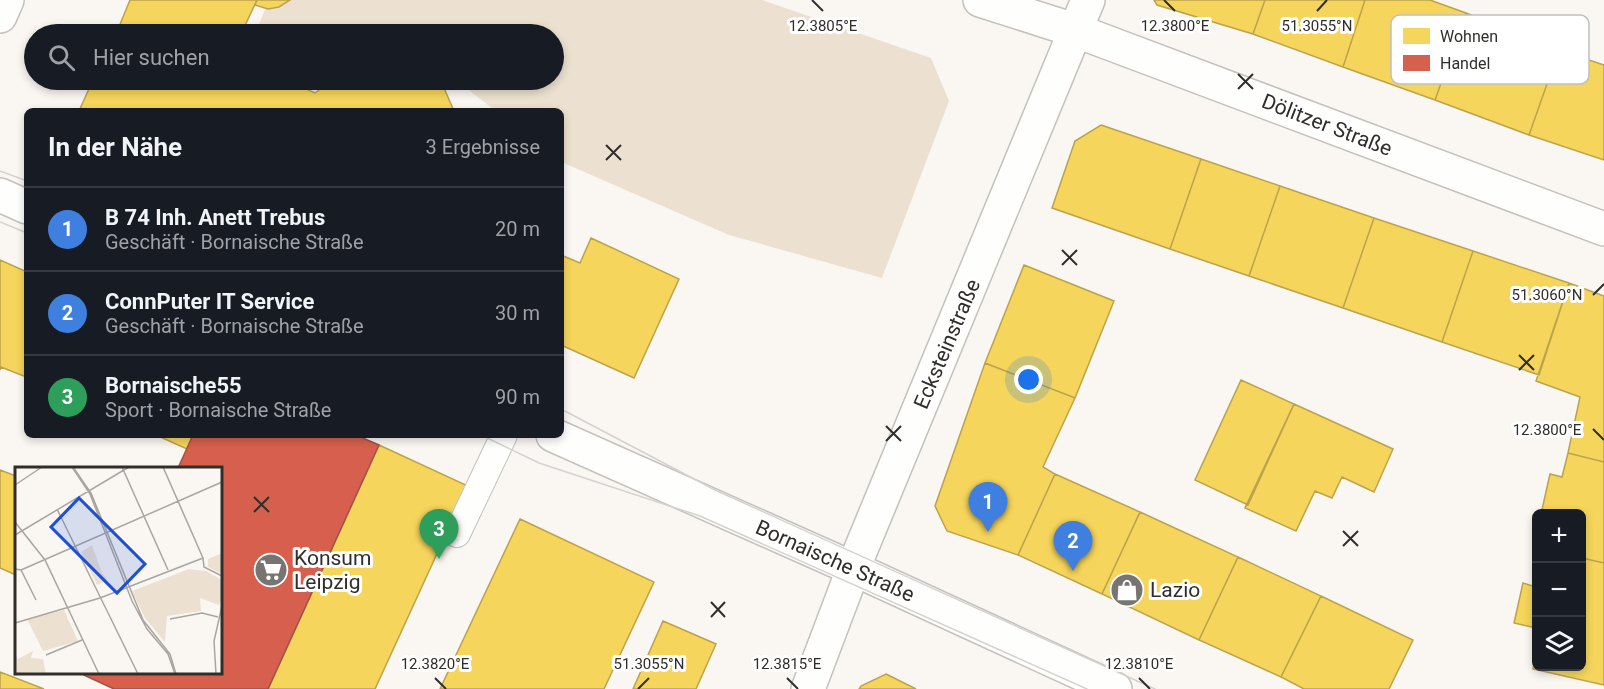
<!DOCTYPE html>
<html lang="de">
<meta charset="utf-8">
<style>
:root{--surface:#171b24;--page:#20242c;--text:#f1f3f6;--muted:#9ea1a6;--line:#363941;--accent:#777471}
body{margin:0;font-family:Roboto,sans-serif;background:var(--page);color:var(--text)}
.controls{position:absolute;right:18px;bottom:18px;display:grid;overflow:hidden;border-radius:9px;box-shadow:0 3px 9px #0003}
.controls button{width:54px;height:54px;display:grid;place-items:center;padding:0;border:0;border-bottom:2px solid var(--line);background:var(--surface);color:var(--text);font:30px sans-serif}
.you{position:absolute;left:1029px;top:380px;width:21px;height:21px;margin:-15px;border:4px solid #fff;border-radius:50%;background:#1a73e8;box-shadow:0 0 0 9px #1a73e833}
.badge{display:grid;place-items:center;width:39px;height:39px;border-radius:50%;background:var(--accent);color:#fff;font-size:20px;font-weight:700}
.pin{position:absolute;translate:-50% -50px;filter:drop-shadow(0 2px 3px #0008)}
.pin::after{content:'';position:absolute;top:32px;width:21px;height:18px;background:inherit;clip-path:polygon(0 0,100% 0,50% 100%)}
.list{margin:0;padding:0;list-style:none}
h2{display:flex;justify-content:space-between;align-items:center;height:78px;margin:0;padding:0 24px;font-size:26px}
h2 small{font-size:20px;font-weight:400;color:var(--muted)}
.list li{display:grid;grid-template-columns:39px 1fr auto;gap:18px;align-items:center;box-sizing:border-box;height:84px;padding:0 24px;border-top:2px solid var(--line)}
.list b{display:block;font-size:22px;white-space:nowrap}
.list p{margin:0;font-size:20px;white-space:nowrap;color:var(--muted)}
.list em{font-size:20px;font-style:normal;color:var(--muted)}
.icon{flex:none;width:33px;height:33px;fill:none;stroke:currentColor;stroke-width:2;stroke-linecap:round;stroke-linejoin:round}
.map{position:relative;flex:none;width:1604px;height:689px;overflow:hidden}
.search{position:absolute;background:var(--surface);box-shadow:0 3px 9px #0003;left:24px;top:24px;width:540px;height:66px;display:flex;align-items:center;gap:15px;box-sizing:border-box;padding:0 21px;border-radius:33px;color:var(--muted);font-size:22px}
.panel{position:absolute;background:var(--surface);box-shadow:0 3px 9px #0003;left:24px;top:108px;width:540px;height:330px;border-radius:9px}
.map>svg:first-child{display:block}
.green{fill:#ece1d0}
.homes{fill:#f6d55c;stroke:#bba34d;stroke-width:1.5}
.shops{fill:#d6604d;stroke:#a45143;stroke-width:1.5}
.lines{fill:none;stroke-linecap:round;stroke-linejoin:round}
.service-casing{stroke:#c4c1be;stroke-width:28}
.minor-casing{stroke:#c4c1be;stroke-width:36}
.secondary-casing{stroke:#c4c1be;stroke-width:36}
.service{stroke:#fefefd;stroke-width:26}
.minor{stroke:#fefefd;stroke-width:33}
.secondary{stroke:#fefefd;stroke-width:33}
.tram{stroke:#d4d2d1;stroke-width:1.5}
.ticks{fill:none;stroke:#302e2b;stroke-width:2}
.labels{text-anchor:middle;dominant-baseline:central;stroke-width:6;stroke-linejoin:round;paint-order:stroke}
.street-label{font-size:21px;fill:#302e2b;stroke:#fff}
.poi-label{font-size:21px;fill:#302e2b;stroke:#fff;text-anchor:start}
.inset-road{fill:none;stroke:#a9a6a2;stroke-width:1.5}
.view{fill:#1d4ed8;fill-opacity:0.15;stroke:#1d4ed8;stroke-width:3}
.inset-edge{fill:none;stroke:#302e2b;stroke-width:3}
.key{fill:#fff;stroke:#c1c0bf;stroke-width:1.5}
.key-label{font-size:16px;fill:#302e2b}
.ticks-label{font-size:15px;text-anchor:middle;fill:#302e2b;stroke:#fff;stroke-width:6;stroke-linejoin:round;paint-order:stroke}
</style>
<div class="map">
<svg width="1604" height="689" viewBox="0 0 1604 689">
<rect width="100%" height="100%" fill="#faf6f2"/>
<path class="green" d="M 269,0 L 762,0 L 931,58 L 949,101 L 882,278 L 729,235 L 566,164 L 561,160 L 561,111 L 496,111 L 455,80 L 554,80 L 554,34 L 255,34 Z"/>
<path class="homes" d="M 130,0 L 257,0 L 241,34 L 116,34 Z
M 257,0 L 290,0 L 279,7 L 268,9 L 255,5 Z
M 1154,0 L 1265,0 L 1253,34 L 1157,5 Z
M 1265,0 L 1365,0 L 1343,67 L 1253,34 Z
M 1365,0 L 1430,0 L 1466,13 L 1435,100 L 1343,67 Z
M 1466,13 L 1559,50 L 1529,135 L 1435,100 Z
M 1559,50 L 1604,65 L 1604,160 L 1529,135 Z
M 93,80 L 287,80 L 315,93 L 332,80 L 437,80 L 444,88 L 454,111 L 79,111 Z
M 1101,125 L 1201,159 L 1170,249 L 1052,208 L 1075,141 Z
M 1201,159 L 1280,186 L 1249,276 L 1170,249 Z
M 1280,186 L 1374,218 L 1343,308 L 1249,276 Z
M 1374,218 L 1473,251 L 1442,342 L 1343,308 Z
M 591,238 L 679,279 L 634,378 L 561,345 L 561,255 L 580,263 Z
M 1473,251 L 1569,283 L 1539,375 L 1442,342 Z
M 0,260 L 27,272 L 26,377 L 1,367 L 0,370 Z
M 1024,265 L 1114,301 L 1075,398 L 985,363 Z
M 1569,283 L 1604,296 L 1604,462 L 1568,453 L 1580,397 L 1536,381 Z
M 985,363 L 1075,398 L 1043,467 L 1055,474 L 1018,555 L 947,531 L 935,506 Z
M 1241,380 L 1294,404 L 1248,505 L 1195,480 Z
M 1294,404 L 1393,449 L 1374,492 L 1342,477 L 1332,498 L 1315,491 L 1296,531 L 1245,508 Z
M 156,435 L 193,435 L 187,449 Z
M 379,445 L 468,486 L 375,689 L 268,689 Z
M 1568,453 L 1604,462 L 1604,563 L 1582,558 L 1582,514 L 1541,514 L 1550,474 L 1562,477 Z
M 0,470 L 16,476 L 16,575 L 0,568 Z
M 1055,474 L 1140,512 L 1102,594 L 1018,555 Z
M 1140,512 L 1238,557 L 1199,640 L 1102,594 Z
M 520,519 L 654,582 L 604,689 L 440,689 Z
M 1238,557 L 1321,596 L 1281,677 L 1199,640 Z
M 1582,558 L 1604,563 L 1604,685 L 1533,669 L 1536,653 L 1536,666 L 1582,666 Z
M 1523,583 L 1536,587 L 1536,628 L 1514,623 Z
M 1321,596 L 1413,640 L 1389,689 L 1304,689 L 1281,677 Z
M 663,621 L 716,644 L 696,689 L 633,689 Z
M 0,672 L 44,689 L 0,689 Z
M 886,674 L 916,689 L 859,689 L 861,686 Z"/>
<path class="shops" d="M 193,435 L 356,435 L 379,445 L 268,689 L 114,689 L 84,675 L 85,672 L 220,672 L 220,468 L 178,468 Z"/>
<g class="lines">
<g class="service-casing">
<path id="service" d="M 457,534 L 504,435"/>
</g>
<g class="minor-casing">
<path id="minor" d="M 980,0 L 1077,31 L 1604,229
M 0,16 L 7,0
M 808,689 L 859,554 L 1088,0"/>
</g>
<g class="secondary-casing">
<path id="secondary" d="M 0,195 L 27,207
M 553,435 L 854,569 L 1115,689"/>
</g>
<use href="#service" class="service"/>
<use href="#minor" class="minor"/>
<use href="#secondary" class="secondary"/>
<path class="tram" d="M 0,171 L 27,181
M 0,222 L 27,233
M 561,409 L 715,490 L 1155,689
M 481,435 L 539,463 L 700,516 L 1087,689"/>
</g>
<path class="ticks" d="M 812,0 L 823,11M 1164,0 L 1175,11M 1317,11 L 1327,0M 1238,74 L 1253,89M 1238,89 L 1253,74M 606,145 L 621,160M 606,160 L 621,145M 1062,250 L 1077,265M 1062,265 L 1077,250M 1593,295 L 1604,284M 1519,355 L 1534,370M 1519,370 L 1534,355M 886,426 L 901,441M 1593,429 L 1604,440M 886,441 L 901,426M 254,497 L 269,512M 254,512 L 269,497M 1343,531 L 1358,546M 1343,546 L 1358,531M 711,602 L 725,617M 711,617 L 725,602M 435,678 L 446,689M 787,678 L 798,689M 1139,678 L 1150,689M 638,689 L 649,678"/>
<defs>
<g id="supermarket-disc" transform="scale(1.725)"><circle r="9.5" fill="#777471" stroke="#fff"/><path d="M-6-5.5h2.5l.6 2H6L4.5 2H-2.5L-4.4-4H-6ZM-1.5 3.2a1.3 1.3 0 1 0 .1 0ZM3 3.2a1.3 1.3 0 1 0 .1 0Z" fill="#fff"/></g>
<g id="shop-disc" transform="scale(1.725)"><circle r="9.5" fill="#777471" stroke="#fff"/><path d="M-5-2.5h2.3a2.7 3.5 0 0 1 5.4 0H5L5.5 6h-11ZM-1.5-2.5h3a1.5 2.3 0 0 0-3 0Z" fill="#fff"/></g>
</defs>
<g fill-rule="evenodd">
<use href="#supermarket-disc" x="271" y="570"/>
<use href="#shop-disc" x="1127" y="590"/>
</g>
<g class="labels">
<g class="street-label">
<text transform="translate(1327 125) rotate(21)">Dölitzer Straße</text>
<text transform="translate(947 344) rotate(-67)">Ecksteinstraße</text>
<text transform="translate(835 561) rotate(24)">Bornaische Straße</text>
</g>
<g class="poi-label">
<text x="294" y="558">Konsum<tspan x="294" dy="24">Leipzig</tspan></text>
<text x="1150" y="590">Lazio</text>
</g>
</g>
<g transform="translate(15 467)">
<rect width="207" height="207" fill="#faf6f2"/>
<path d="M 77,78 L 87,106 L 93,113 L 82,118 L 66,85 ZM 207,86 L 207,107 L 193,100 L 193,92 ZM 174,102 L 191,104 L 207,113 L 207,131 L 204,138 L 185,131 L 186,144 L 152,149 L 150,175 L 130,151 L 117,124 ZM 49,143 L 63,174 L 28,184 L 12,152 ZM 18,184 L 16,191 L 28,192 L 31,207 L 0,207 L 0,188 L 3,192 Z" fill="#ece1d0"/>
<path class="inset-road" d="M 57,0 L 75,27 L 117,134 L 132,162 L 153,187 L 160,207M 58,0 L 76,26 L 128,153 L 155,187 L 161,207M 107,0 L 153,103M 0,18 L 27,0M 42,42 L 123,207M 0,55 L 30,93 L 84,207M 0,68 L 114,0M 188,91 L 189,100 L 207,109M 0,102 L 6,103 L 21,133M 6,103 L 207,15M 155,152 L 187,146 L 203,150M 0,156 L 85,131 L 188,91 L 148,0M 31,188 L 67,173M 201,207 L 199,174 L 207,139"/>
<path class="view" d="M 64,31 L 130,97 L 102,126 L 36,60 Z"/>
<rect width="207" height="207" class="inset-edge"/>
</g>
<rect x="1391" y="15" width="198" height="69" rx="9" class="key"/>
<rect x="1403" y="28" width="27" height="16" fill="#f6d55c"/>
<rect x="1403" y="55" width="27" height="16" fill="#d6604d"/>
<g class="key-label">
<text x="1440" y="42">Wohnen</text>
<text x="1440" y="69">Handel</text>
</g>
<g class="ticks-label">
<text x="823" y="31">12.3805°E</text>
<text x="1175" y="31">12.3800°E</text>
<text x="1317" y="31">51.3055°N</text>
<text x="1547" y="300">51.3060°N</text>
<text x="1547" y="435">12.3800°E</text>
<text x="435" y="669">12.3820°E</text>
<text x="649" y="669">51.3055°N</text>
<text x="787" y="669">12.3815°E</text>
<text x="1139" y="669">12.3810°E</text>
</g>
</svg>
<div class="controls">
<button>+</button>
<button>−</button>
<button><svg class="icon" aria-label="layers" viewBox="0 0 24 24"><path d="M12 4l9 5-9 5-9-5zM3 14l9 5 9-5"/></svg></button>
</div>
<div class="you"></div>
<div class="pin badge" style="left:988px;top:532px;background:#3f7fe0">1</div>
<div class="pin badge" style="left:1073px;top:571px;background:#3f7fe0">2</div>
<div class="pin badge" style="left:439px;top:559px;background:#2e9e5b">3</div>
<div class="search"><svg class="icon" aria-label="search" viewBox="0 0 24 24"><circle cx="10" cy="10" r="6"/><path d="M15 15l6 6"/></svg>Hier suchen</div>
<section class="panel">
<h2>In der Nähe<small>3 Ergebnisse</small></h2>
<ul class="list">
<li><span class="badge" style="background:#3f7fe0">1</span><div><b>B 74 Inh. Anett Trebus</b><p>Geschäft · Bornaische Straße</p></div><em>20 m</em></li>
<li><span class="badge" style="background:#3f7fe0">2</span><div><b>ConnPuter IT Service</b><p>Geschäft · Bornaische Straße</p></div><em>30 m</em></li>
<li><span class="badge" style="background:#2e9e5b">3</span><div><b>Bornaische55</b><p>Sport · Bornaische Straße</p></div><em>90 m</em></li>
</ul>
</section>
</div>
